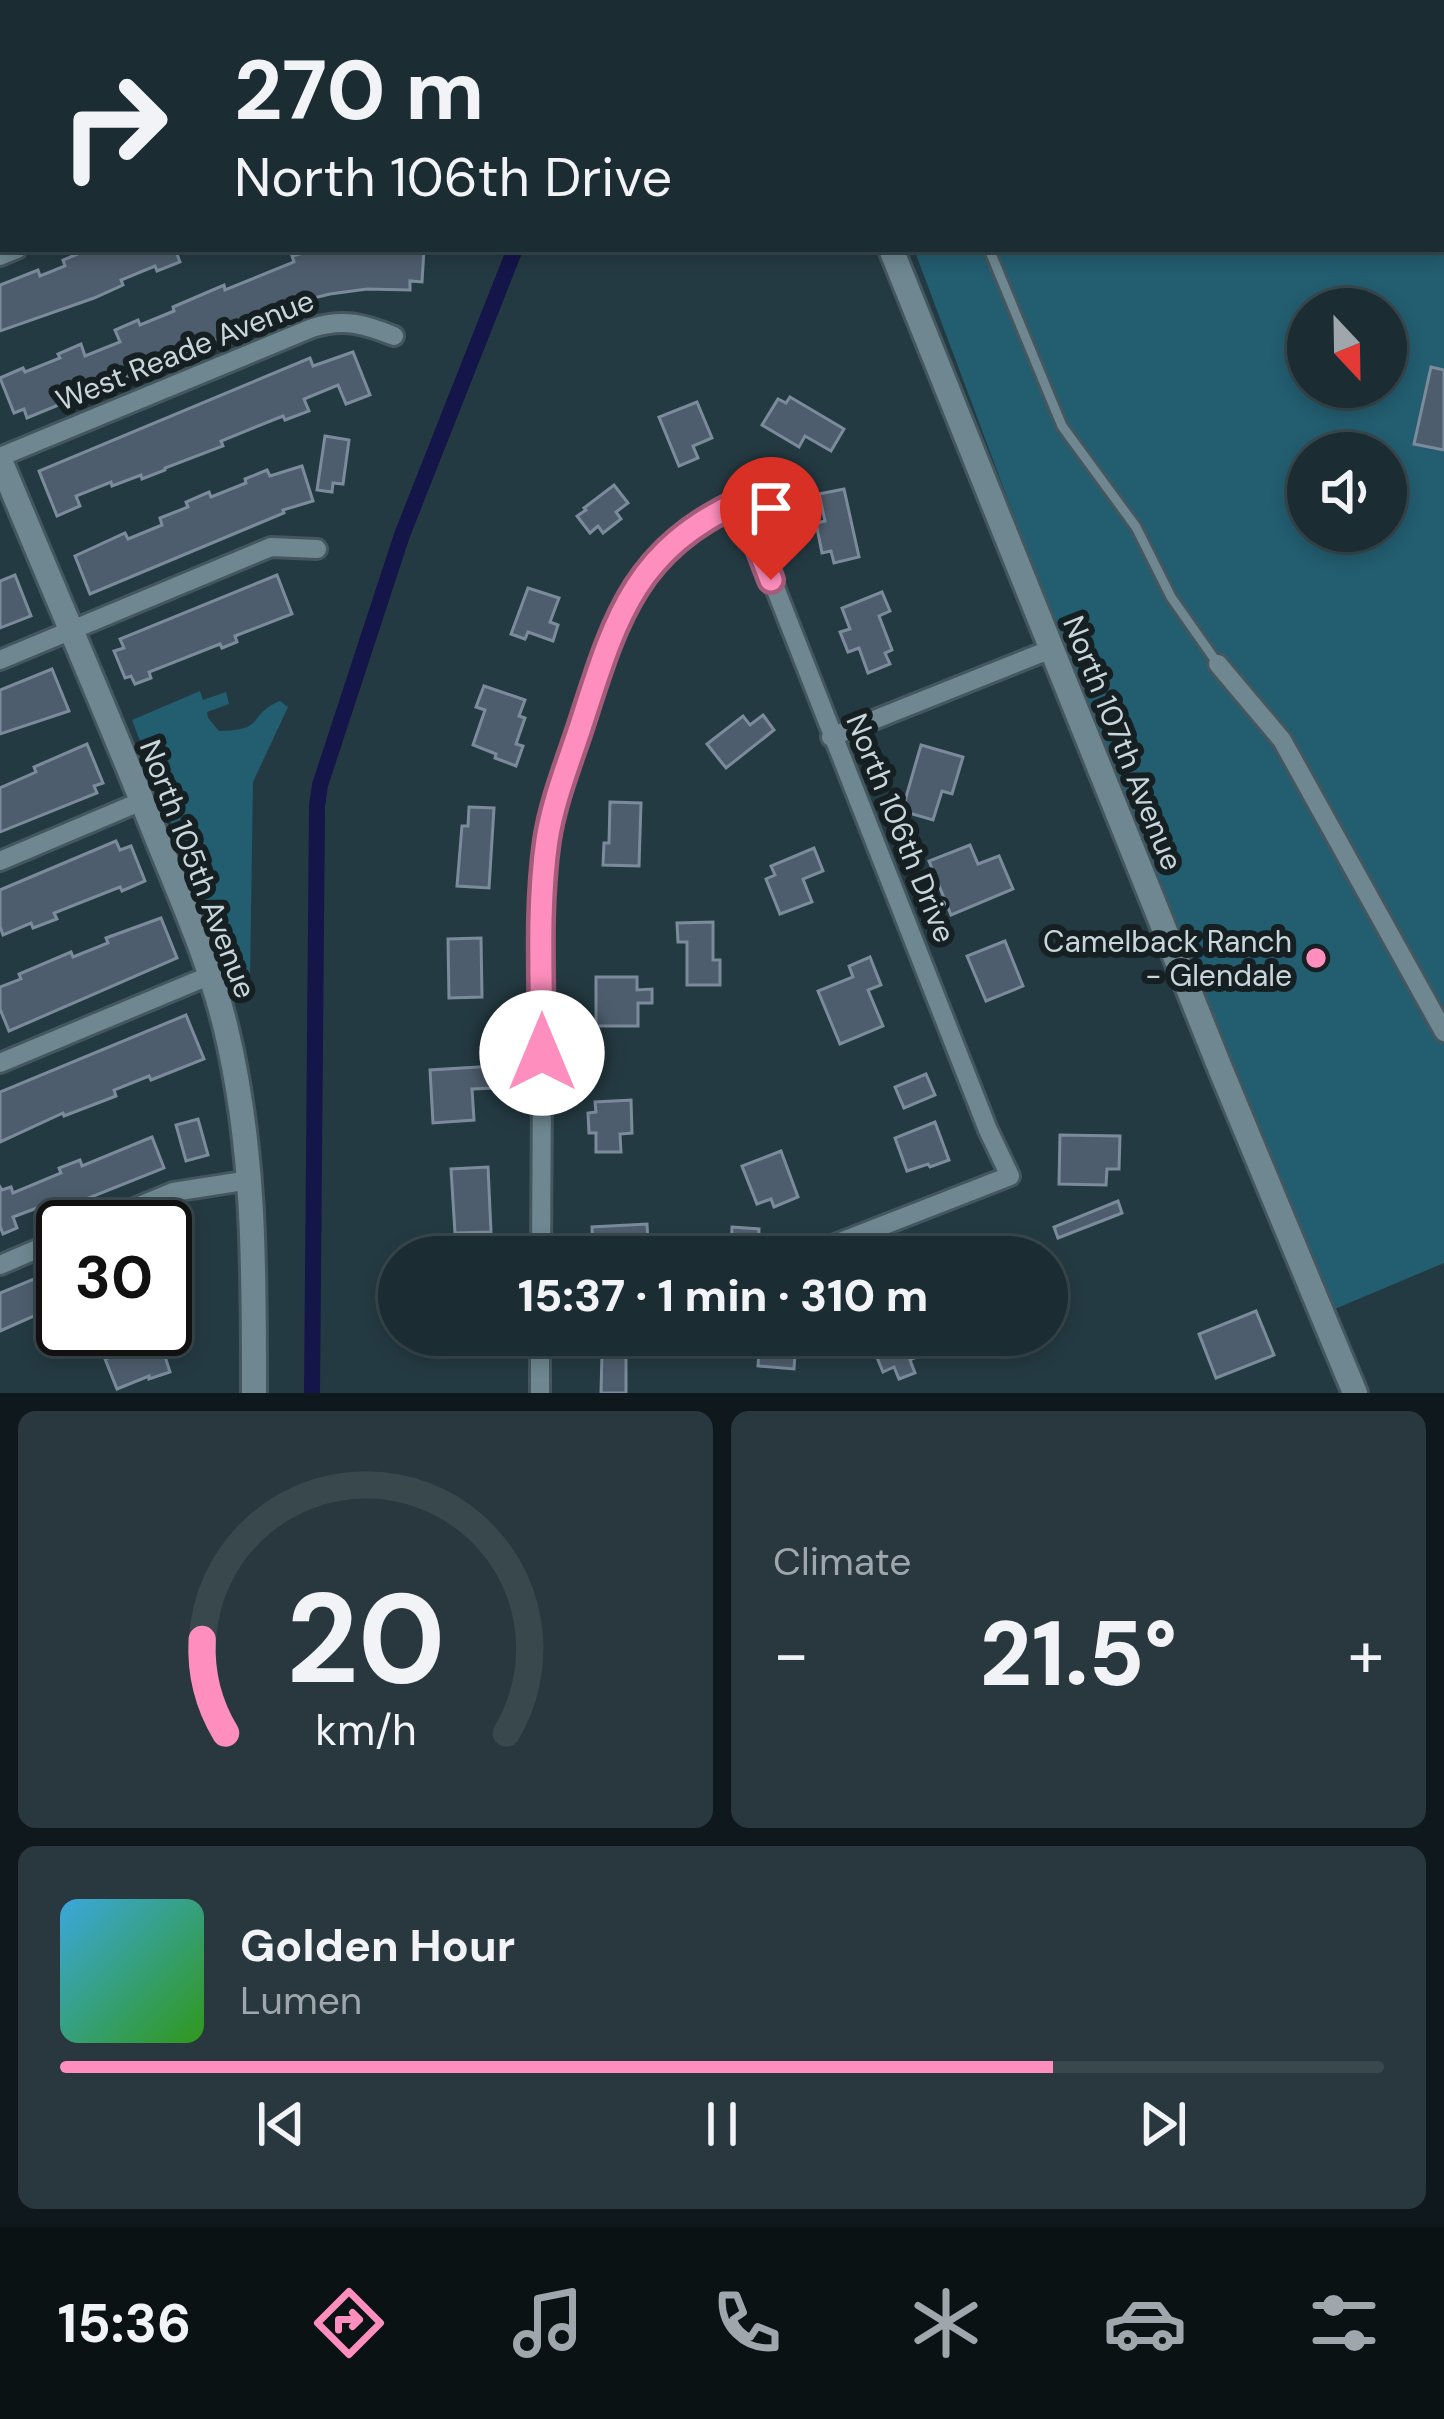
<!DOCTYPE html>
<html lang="en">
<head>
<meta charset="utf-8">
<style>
  body { margin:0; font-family:"DM Sans",sans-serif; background:#28383e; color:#f1f3f6; height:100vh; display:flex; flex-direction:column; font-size:45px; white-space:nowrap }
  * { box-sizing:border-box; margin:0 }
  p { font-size:39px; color:#a0a7ac }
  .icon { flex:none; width:66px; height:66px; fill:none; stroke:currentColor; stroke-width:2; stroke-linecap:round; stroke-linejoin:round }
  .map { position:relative; height:1393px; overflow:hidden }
  .panel { display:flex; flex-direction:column; gap:18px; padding:18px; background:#0f181c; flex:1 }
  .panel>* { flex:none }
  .banner { position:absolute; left:0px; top:0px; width:1446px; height:252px; box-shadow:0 6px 18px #0003,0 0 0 3px #39484d; background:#1b2c32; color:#f1f3f6; overflow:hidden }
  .needle { width:78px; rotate:158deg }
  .fabs { position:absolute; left:1287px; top:288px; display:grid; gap:24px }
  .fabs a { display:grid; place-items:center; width:120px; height:120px; border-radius:50%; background:#1b2c32; box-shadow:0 6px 18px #0003,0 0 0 3px #39484d; font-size:60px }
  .speed { position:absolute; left:36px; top:1200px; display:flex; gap:24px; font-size:60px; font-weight:700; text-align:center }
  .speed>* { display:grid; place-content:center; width:156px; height:156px; border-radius:50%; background:#1b2c32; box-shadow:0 6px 18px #0003,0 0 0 3px #39484d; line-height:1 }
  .speed .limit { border:6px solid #111; border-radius:18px; background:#fff; color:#111 }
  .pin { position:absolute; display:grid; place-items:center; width:102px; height:102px; color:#fff; margin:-123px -51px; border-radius:50% 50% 50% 0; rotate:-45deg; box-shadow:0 0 12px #0007 }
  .pin .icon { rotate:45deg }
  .me { position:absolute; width:132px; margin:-66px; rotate:0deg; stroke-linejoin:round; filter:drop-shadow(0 0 9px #0008) }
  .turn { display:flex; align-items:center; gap:42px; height:252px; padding:0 36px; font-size:54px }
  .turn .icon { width:156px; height:156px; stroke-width:2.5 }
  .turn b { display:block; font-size:84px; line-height:102px }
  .big { font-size:90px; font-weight:800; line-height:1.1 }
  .panel .tile { flex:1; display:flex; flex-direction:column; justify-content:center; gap:18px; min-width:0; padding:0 42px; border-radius:18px; background:#28383e }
  .panel .dial { align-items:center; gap:0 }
  .dial svg { height:312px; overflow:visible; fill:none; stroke:#39484d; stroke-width:7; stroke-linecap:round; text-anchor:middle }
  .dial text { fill:#f1f3f6; stroke:none }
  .song { display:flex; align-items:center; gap:36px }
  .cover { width:144px; height:144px; border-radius:18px; background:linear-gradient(135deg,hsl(200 70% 55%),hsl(110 70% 35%)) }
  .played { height:12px; border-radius:6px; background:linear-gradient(90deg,#fe8ebd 75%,#39484d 75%) }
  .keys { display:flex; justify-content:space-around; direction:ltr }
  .heat { display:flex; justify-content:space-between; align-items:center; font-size:66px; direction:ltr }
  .panel .tiles { flex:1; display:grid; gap:18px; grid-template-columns:1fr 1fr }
  .tile:last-child { grid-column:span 2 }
  .trip { position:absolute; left:378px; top:1236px; width:690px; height:120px; border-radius:60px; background:#1b2c32; box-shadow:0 6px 18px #0003,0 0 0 3px #39484d; font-weight:800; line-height:120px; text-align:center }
  .menu { display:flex; height:192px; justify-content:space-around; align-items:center; background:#0b1214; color:#a0a7ac }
  .menu .icon { width:84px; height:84px }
  .menu .selected { color:#fe8ebd }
  .menu b { font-size:54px; color:#f1f3f6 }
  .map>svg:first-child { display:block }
</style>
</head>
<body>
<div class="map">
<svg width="1444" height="1393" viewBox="0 0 1444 1393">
  <rect width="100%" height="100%" fill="#243a42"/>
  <!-- green -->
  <g fill="#235d70" fill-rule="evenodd">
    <path d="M 820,0 L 1444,0 L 1444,1263 L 1330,1311 L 1065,652 L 914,249 L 1443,249 L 1443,3 L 821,3 ZM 1308,309 L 1386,309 L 1386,387 L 1308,387 ZM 1308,453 L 1386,453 L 1386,531 L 1308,531 Z"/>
    <path d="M 200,691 L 203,700 L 226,692 L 229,704 L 207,712 L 208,718 L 219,731 C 267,731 247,714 280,701 L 288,707 L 253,782 L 250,979 L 234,987 L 132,720 Z"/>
  </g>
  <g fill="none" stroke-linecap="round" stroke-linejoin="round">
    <!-- canal -->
    <g stroke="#141549" stroke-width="16">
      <path d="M 610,3 L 611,0"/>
      <path d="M 312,1393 L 317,806 L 320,785 L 402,535 L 515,249"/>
    </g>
  </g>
  <!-- building -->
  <g fill="#4e5d6d" stroke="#7b8b9c" stroke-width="3">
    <path d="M 90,249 L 175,249 L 180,262 L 157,271 L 155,266 L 121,280 L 123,285 L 94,298 L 0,331 L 0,285 L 38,270 L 40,276 L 65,266 L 63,260 Z"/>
    <path d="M 341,249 L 424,249 L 422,282 L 410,281 L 410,290 L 367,289 L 330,294 L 297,302 L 299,306 L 27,418 L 24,409 L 14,413 L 0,378 L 23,368 L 25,372 L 60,358 L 58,354 L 81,344 L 85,356 L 120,342 L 115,330 L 138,320 L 140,325 L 174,311 L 173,307 L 201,295 L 224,285 L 225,290 L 294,262 L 292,256 L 315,250 L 316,253 Z"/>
    <path d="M 353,352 L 370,395 L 346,404 L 338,385 L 304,399 L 309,411 L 285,420 L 283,416 L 221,441 L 223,446 L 165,468 L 165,470 L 142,479 L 141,475 L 112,486 L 111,482 L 76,496 L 80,506 L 57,516 L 39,471 L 310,358 L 313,366 Z"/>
    <path d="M 1431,367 L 1444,370 L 1444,450 L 1414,444 Z"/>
    <path d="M 790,397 L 844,429 L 831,451 L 805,436 L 799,447 L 762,425 L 778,399 L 786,403 Z"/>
    <path d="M 697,402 L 712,438 L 693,446 L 698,458 L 679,466 L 659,417 Z"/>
    <path d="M 325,436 L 349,440 L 343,484 L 333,483 L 332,492 L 317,490 Z"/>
    <path d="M 302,466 L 313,501 L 283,510 L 284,513 L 255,525 L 90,594 L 75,556 L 125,533 L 128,539 L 162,525 L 160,518 L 188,507 L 186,502 L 209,492 L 211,497 L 246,483 L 245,479 L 267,470 L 270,476 Z"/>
    <path d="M 614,485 L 628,503 L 616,512 L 621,519 L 603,533 L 598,526 L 590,533 L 577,516 L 586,510 L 584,508 Z"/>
    <path d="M 844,489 L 859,557 L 834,563 L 831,551 L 822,553 L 816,523 L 825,521 L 819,494 Z"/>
    <path d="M 15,575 L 31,616 L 0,628 L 0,581 Z"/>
    <path d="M 277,575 L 292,614 L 235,636 L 237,642 L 222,648 L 220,644 L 149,672 L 151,678 L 135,684 L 131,676 L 125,678 L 114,651 L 124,648 L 120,639 Z"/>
    <path d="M 528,588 L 559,598 L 550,622 L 558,625 L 553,641 L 528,632 L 525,639 L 511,634 Z"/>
    <path d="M 882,592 L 890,611 L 879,616 L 892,650 L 885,653 L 890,664 L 868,673 L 859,648 L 848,652 L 840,632 L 850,629 L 842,608 Z"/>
    <path d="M 52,669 L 69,711 L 0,734 L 0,690 Z"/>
    <path d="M 484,686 L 525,700 L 519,716 L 525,718 L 516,744 L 523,746 L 516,766 L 495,758 L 496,754 L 473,745 L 485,710 L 476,707 Z"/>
    <path d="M 763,715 L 774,730 L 726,768 L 707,744 L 743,716 L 750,725 Z"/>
    <path d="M 87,744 L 103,783 L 94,786 L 97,793 L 0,832 L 0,788 L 36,772 L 34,767 Z"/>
    <path d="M 921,745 L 963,757 L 952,794 L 942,791 L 933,820 L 902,811 Z"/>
    <path d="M 610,802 L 641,803 L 639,866 L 603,865 L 604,843 L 609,843 Z"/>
    <path d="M 469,807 L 494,808 L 489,888 L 457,886 L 462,826 L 468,826 Z"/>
    <path d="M 116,841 L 120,850 L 131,846 L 145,881 L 122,891 L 120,887 L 54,913 L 57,919 L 33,928 L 31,923 L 3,935 L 0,926 L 0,890 Z"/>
    <path d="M 970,845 L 978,864 L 999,856 L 1013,889 L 951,915 L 929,861 Z"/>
    <path d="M 814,848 L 823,871 L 803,879 L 812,902 L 780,914 L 766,879 L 775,875 L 771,866 Z"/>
    <path d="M 161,918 L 177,958 L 9,1031 L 0,1009 L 0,987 L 21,979 L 19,974 L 71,952 L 73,957 L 108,943 L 106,938 Z"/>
    <path d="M 713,922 L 713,960 L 720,960 L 720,985 L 687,985 L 687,942 L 678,942 L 677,923 Z"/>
    <path d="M 481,938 L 482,997 L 449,998 L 448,939 Z"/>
    <path d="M 1005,941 L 1023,986 L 986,1001 L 967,956 Z"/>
    <path d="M 870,957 L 881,985 L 868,990 L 883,1026 L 840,1044 L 818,991 L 853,977 L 849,966 Z"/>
    <path d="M 596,977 L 637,977 L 637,990 L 652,989 L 652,1003 L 638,1003 L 638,1026 L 596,1026 Z"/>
    <path d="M 186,1015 L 204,1059 L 151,1080 L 149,1076 L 114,1090 L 116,1096 L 64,1116 L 63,1113 L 0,1142 L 0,1092 Z"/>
    <path d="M 494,1066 L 495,1088 L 472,1089 L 474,1120 L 433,1123 L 430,1070 Z"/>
    <path d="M 926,1074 L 935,1095 L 904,1108 L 895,1087 Z"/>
    <path d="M 631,1100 L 632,1133 L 620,1134 L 621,1152 L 596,1152 L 596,1133 L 589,1133 L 588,1113 L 596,1112 L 595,1102 Z"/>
    <path d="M 198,1119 L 208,1155 L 186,1161 L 176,1125 Z"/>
    <path d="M 935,1122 L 949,1160 L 930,1167 L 928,1164 L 907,1171 L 895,1138 Z"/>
    <path d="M 1060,1135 L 1120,1136 L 1119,1169 L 1107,1169 L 1106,1185 L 1059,1184 Z"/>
    <path d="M 152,1137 L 164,1168 L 41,1217 L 37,1208 L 13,1217 L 17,1228 L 3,1234 L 0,1226 L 0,1187 L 2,1190 L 11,1187 L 13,1193 L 61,1173 L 59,1168 L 80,1160 L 82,1166 Z"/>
    <path d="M 781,1151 L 798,1197 L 774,1207 L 771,1199 L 757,1204 L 742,1166 Z"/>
    <path d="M 488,1167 L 491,1232 L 455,1233 L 451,1169 Z"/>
    <path d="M 1118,1201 L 1122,1213 L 1058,1238 L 1054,1227 Z"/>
    <path d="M 647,1224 L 649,1257 L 593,1257 L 592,1227 Z"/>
    <path d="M 732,1227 L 759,1229 L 758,1257 L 731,1257 Z"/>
    <path d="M 63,1267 L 63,1303 L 0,1331 L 0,1293 Z"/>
    <path d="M 1256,1311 L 1274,1355 L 1216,1378 L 1199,1334 Z"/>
    <path d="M 760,1335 L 817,1335 L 816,1356 L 795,1354 L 794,1369 L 758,1366 Z"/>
    <path d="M 891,1335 L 913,1335 L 921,1355 L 910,1360 L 915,1373 L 899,1379 L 894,1367 L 883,1372 L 871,1343 Z"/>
    <path d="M 160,1341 L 170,1372 L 149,1379 L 149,1376 L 117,1389 L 105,1359 Z"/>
    <path d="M 602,1353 L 626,1353 L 626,1393 L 601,1393 Z"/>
  </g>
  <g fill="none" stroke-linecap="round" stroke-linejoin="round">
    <defs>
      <g id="lane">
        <path d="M 909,0 L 910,3"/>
        <path d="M 1179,3 L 1184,0"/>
        <path d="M 989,249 L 1062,426 L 1136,527 L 1171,597 L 1218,664"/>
      </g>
      <g id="street">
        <path d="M 0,256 L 17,249"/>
        <path d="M 0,457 L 312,328 C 344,318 364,324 394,336"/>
        <path d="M 0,660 L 271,547 L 317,549"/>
        <path d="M 1218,664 L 1282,740 L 1444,1032"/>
        <path d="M 831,737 L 1054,648"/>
        <path d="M 0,861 L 142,801"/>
        <path d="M 0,1063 L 211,975"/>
        <path d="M 88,1227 L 173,1192 L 250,1180"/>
        <path d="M 541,1257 L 543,907 L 547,839 L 554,811 C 579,732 604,611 662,552 C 685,529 712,514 741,501 L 988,1130 L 1010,1176 L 802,1257"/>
        <path d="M 0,1265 L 63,1238"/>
        <path d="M 540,1393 L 540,1335"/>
      </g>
      <g id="secondary">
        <path d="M 801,0 L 802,3"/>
        <path d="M 891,249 L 1220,1068 L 1355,1393"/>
        <path d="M 0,460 C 50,581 102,701 151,823 C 178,891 209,958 226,1029 C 255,1150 254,1270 254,1393"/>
      </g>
      <g id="primary">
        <path d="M 240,3 L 247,0"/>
        <path d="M 0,103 L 3,101"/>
      </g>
    </defs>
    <!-- lane casing -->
    <use href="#lane" stroke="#44575e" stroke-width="15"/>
    <!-- street casing -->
    <use href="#street" stroke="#44575e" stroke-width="24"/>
    <!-- secondary casing -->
    <use href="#secondary" stroke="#44575e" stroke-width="30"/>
    <!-- primary casing -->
    <use href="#primary" stroke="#44575e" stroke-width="33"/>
    <!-- lane -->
    <use href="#lane" stroke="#6e8790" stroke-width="9"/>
    <!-- street -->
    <use href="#street" stroke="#6e8790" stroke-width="18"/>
    <!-- secondary -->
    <use href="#secondary" stroke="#6e8790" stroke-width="24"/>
    <!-- primary -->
    <use href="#primary" stroke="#2eaab0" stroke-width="27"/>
  </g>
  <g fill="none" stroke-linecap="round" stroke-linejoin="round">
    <defs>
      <path id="route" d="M 542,1053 C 542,983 537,909 547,840 C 553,801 569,762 581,725 C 615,620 633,551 741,501 L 771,580"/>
    </defs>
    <!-- route casing -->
    <use href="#route" stroke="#a55c7b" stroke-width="30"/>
    <!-- route -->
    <use href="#route" stroke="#fe8ebd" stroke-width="21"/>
  </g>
  <!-- markers -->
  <circle fill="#fe8ebd" stroke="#162023" stroke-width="4.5" cx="1316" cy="958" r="12"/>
  <g text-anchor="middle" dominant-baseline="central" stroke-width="12" stroke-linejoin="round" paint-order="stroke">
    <!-- street labels -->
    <g font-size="30" fill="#c9d6db" stroke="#162023">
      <text transform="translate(185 350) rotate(-22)">West Reade Avenue</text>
      <text transform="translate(1123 743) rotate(68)">North 107th Avenue</text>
      <text transform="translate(901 828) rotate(68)">North 106th Drive</text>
      <text transform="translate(198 869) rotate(69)">North 105th Avenue</text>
    </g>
    <!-- poi labels -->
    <g font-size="30" fill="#c9d6db" stroke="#162023" text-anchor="end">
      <text x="1292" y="941">Camelback Ranch<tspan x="1292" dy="34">- Glendale</tspan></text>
    </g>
  </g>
</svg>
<div class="fabs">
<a><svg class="needle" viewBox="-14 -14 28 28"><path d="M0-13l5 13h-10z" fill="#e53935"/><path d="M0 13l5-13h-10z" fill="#a0a7ac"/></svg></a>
<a><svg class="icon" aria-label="sound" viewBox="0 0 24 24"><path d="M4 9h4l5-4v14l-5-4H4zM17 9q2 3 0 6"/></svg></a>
</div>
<div class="speed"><div class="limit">30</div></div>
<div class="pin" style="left:771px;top:580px;background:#d93025"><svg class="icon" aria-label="arrive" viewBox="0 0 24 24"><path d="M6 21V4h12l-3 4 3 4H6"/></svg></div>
<svg class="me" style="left:542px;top:1053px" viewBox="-20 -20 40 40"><circle r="19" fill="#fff"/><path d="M0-13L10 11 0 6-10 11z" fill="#fe8ebd"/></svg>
<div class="trip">15:37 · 1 min · 310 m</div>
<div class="banner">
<div class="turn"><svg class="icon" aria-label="right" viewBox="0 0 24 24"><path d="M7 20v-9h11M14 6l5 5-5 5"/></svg><div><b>270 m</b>North 106th Drive</div></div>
</div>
</div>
<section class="panel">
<div class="tiles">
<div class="tile dial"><svg viewBox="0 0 100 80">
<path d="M14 69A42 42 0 1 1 86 69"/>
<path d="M14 69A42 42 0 0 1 8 45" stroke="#fe8ebd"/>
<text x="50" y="56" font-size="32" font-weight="700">20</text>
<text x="50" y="72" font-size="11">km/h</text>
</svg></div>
<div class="tile"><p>Climate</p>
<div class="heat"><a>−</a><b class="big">21.5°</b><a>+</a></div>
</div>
<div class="tile">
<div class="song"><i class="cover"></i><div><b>Golden Hour</b><p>Lumen</p></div></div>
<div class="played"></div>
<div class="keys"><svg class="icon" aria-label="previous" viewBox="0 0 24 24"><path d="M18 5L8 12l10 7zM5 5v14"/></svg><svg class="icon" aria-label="pause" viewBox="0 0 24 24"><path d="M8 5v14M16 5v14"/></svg><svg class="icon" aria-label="next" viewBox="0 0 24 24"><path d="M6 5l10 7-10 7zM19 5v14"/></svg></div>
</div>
</div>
</section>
<nav class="menu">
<b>15:36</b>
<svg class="icon selected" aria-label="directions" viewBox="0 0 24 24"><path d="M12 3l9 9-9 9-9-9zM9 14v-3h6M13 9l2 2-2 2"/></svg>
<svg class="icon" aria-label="music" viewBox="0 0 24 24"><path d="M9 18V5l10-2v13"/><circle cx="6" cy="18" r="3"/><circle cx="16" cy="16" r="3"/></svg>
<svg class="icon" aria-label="phone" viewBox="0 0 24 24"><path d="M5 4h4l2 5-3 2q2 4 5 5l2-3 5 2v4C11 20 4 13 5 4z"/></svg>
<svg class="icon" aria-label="climate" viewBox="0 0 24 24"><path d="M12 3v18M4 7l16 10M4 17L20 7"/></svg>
<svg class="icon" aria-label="car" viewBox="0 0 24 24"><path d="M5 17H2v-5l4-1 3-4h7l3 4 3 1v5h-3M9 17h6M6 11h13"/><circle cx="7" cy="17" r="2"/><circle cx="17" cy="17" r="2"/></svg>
<svg class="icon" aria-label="filters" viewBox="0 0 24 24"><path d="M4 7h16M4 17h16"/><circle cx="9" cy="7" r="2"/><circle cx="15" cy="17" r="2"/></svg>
</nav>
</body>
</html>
